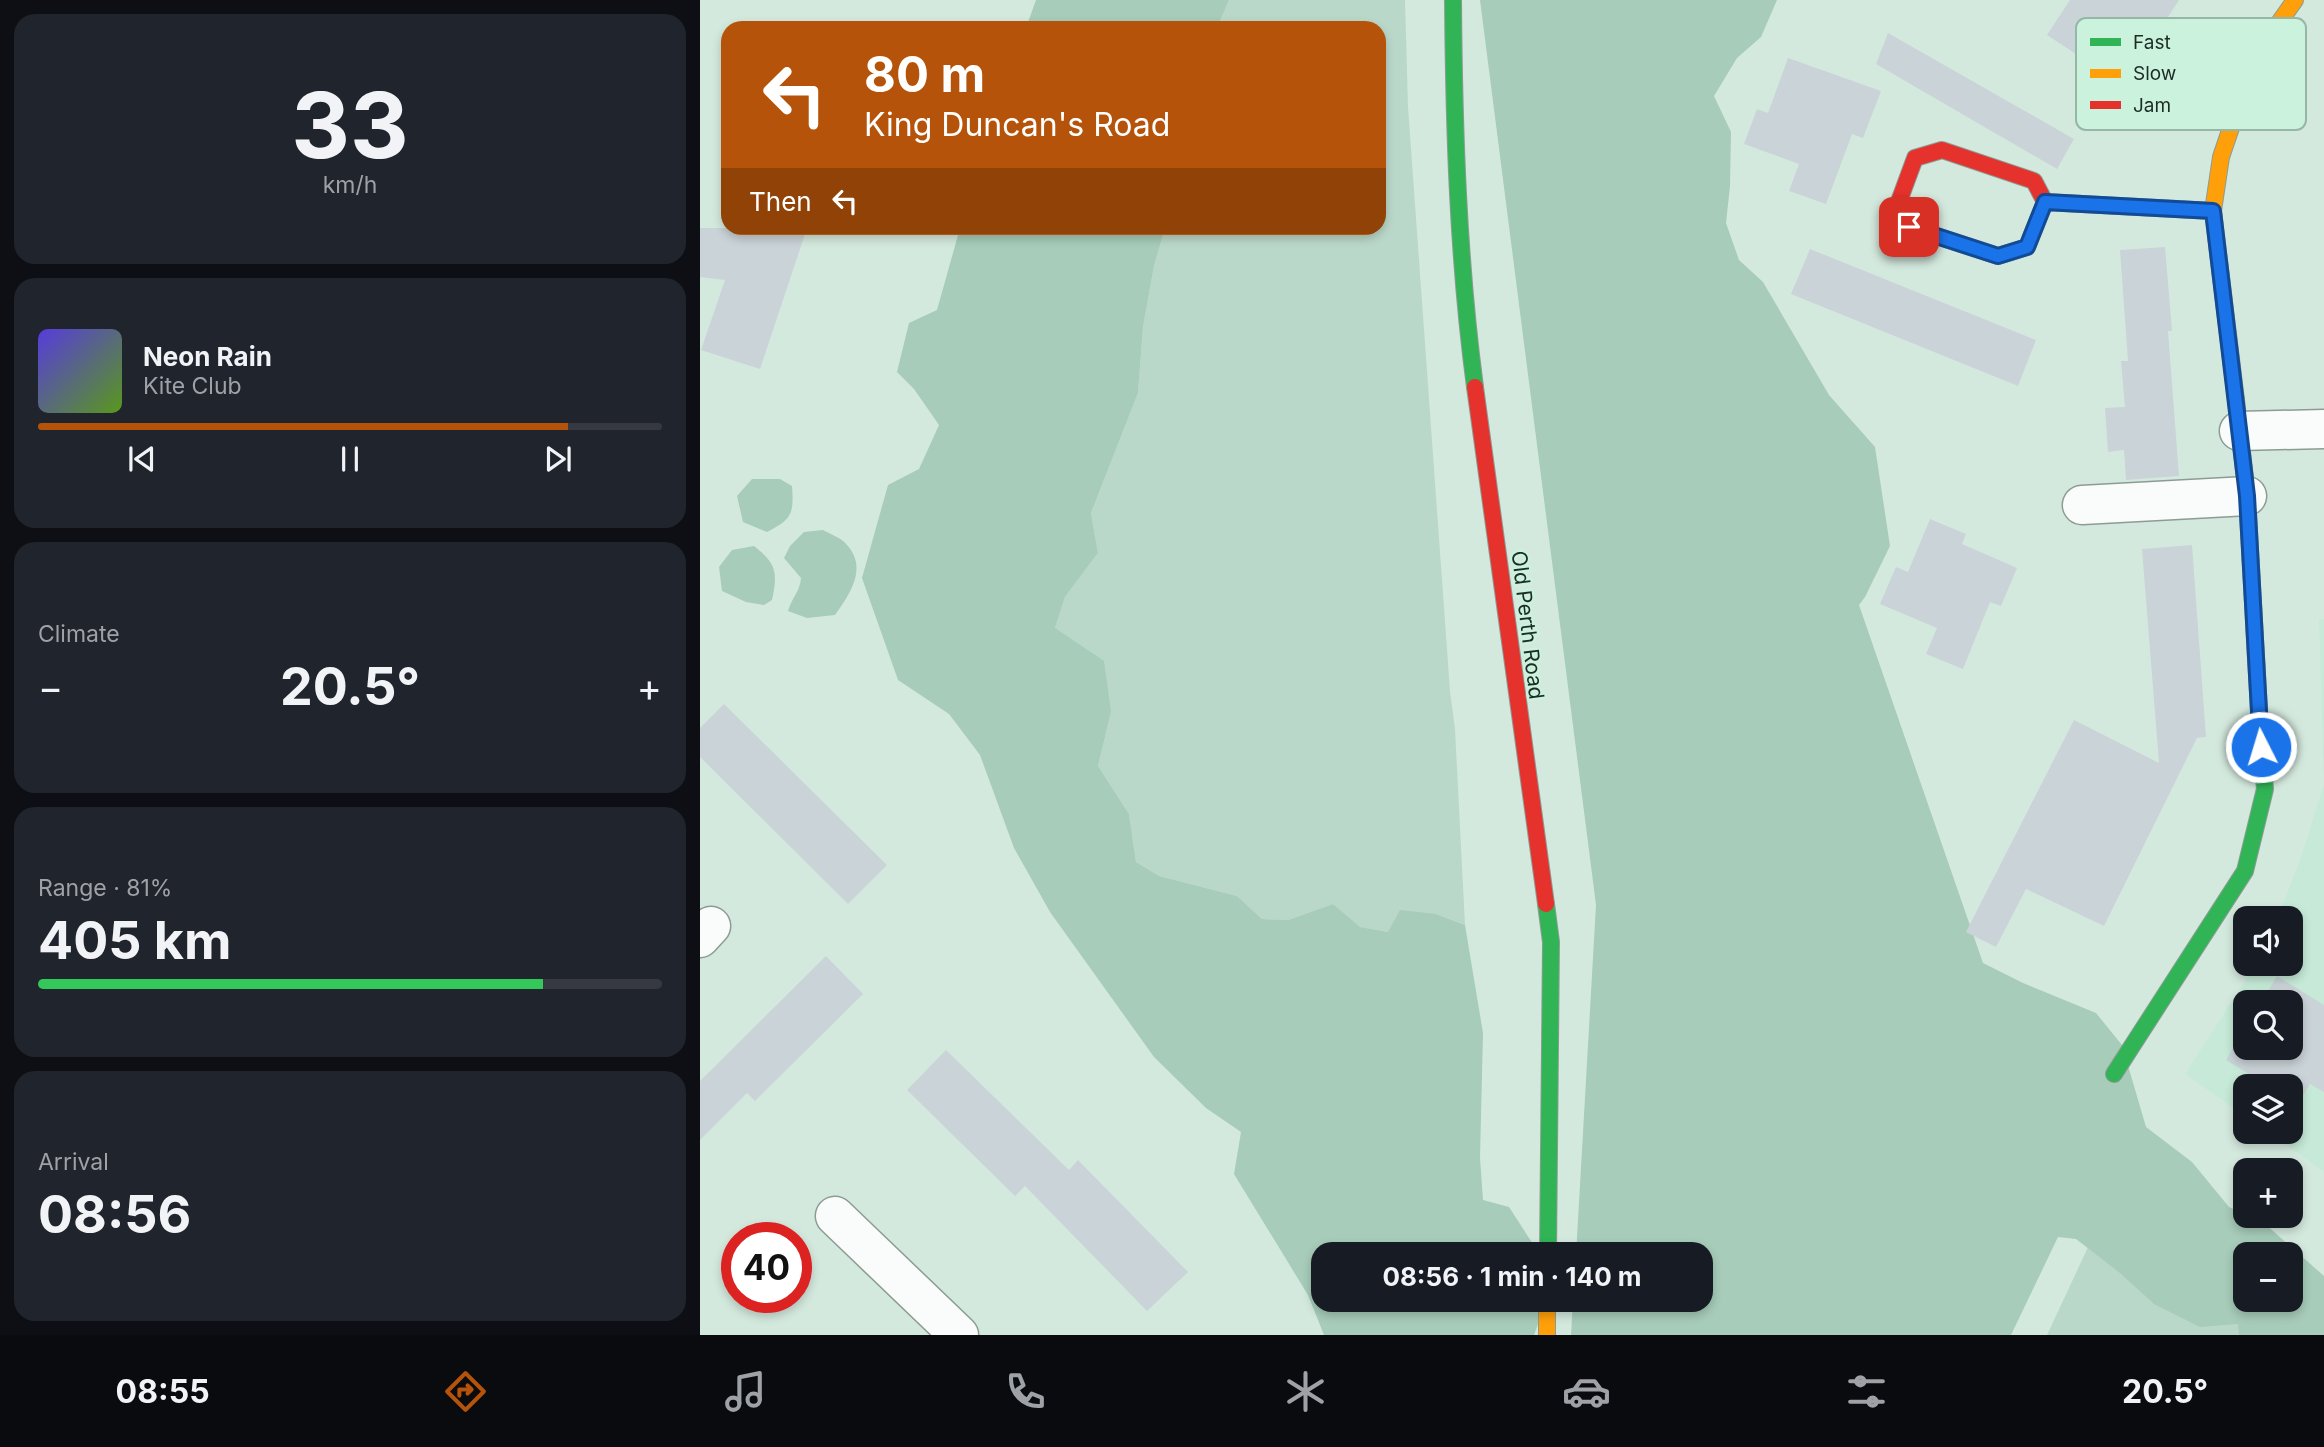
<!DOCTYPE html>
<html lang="en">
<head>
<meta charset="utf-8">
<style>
  body { margin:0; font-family:Inter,sans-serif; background:#20242c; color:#f1f3f6; height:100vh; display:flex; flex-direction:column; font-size:26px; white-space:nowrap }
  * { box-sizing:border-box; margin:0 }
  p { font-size:23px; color:#9ea1a6 }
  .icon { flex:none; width:38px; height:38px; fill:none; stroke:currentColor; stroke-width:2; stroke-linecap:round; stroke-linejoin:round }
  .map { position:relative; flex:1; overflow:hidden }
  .details { display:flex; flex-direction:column; gap:14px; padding:14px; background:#0d0f14; width:700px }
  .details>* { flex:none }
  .banner { position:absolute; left:21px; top:21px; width:665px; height:214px; border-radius:21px; box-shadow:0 4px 10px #0003; background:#b45309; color:#fff; overflow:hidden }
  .buttons { position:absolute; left:1533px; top:906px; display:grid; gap:14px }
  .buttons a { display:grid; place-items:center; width:70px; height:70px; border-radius:14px; background:#171b24; box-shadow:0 4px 10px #0003; font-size:35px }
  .speed { position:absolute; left:21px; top:1222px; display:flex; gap:14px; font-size:35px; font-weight:700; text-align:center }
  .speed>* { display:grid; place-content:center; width:91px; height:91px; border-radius:50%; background:#171b24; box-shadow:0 4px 10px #0003; line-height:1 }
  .speed .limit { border:10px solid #d22; background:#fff; color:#111 }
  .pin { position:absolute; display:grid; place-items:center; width:60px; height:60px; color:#fff; margin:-30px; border-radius:14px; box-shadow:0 4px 10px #0006 }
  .me { position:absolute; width:77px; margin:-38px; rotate:355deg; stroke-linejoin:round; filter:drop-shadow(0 0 5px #0008) }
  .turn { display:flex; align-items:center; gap:24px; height:147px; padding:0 28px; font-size:32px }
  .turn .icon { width:91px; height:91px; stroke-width:2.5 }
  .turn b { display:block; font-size:49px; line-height:60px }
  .then { display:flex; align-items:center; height:66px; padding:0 28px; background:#0003; gap:14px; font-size:26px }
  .big { font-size:52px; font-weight:700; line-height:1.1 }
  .details .tile { flex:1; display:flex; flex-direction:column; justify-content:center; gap:10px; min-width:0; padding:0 24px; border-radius:21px; background:#20242c }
  .details .dial { align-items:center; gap:0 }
  .dial b { font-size:91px; line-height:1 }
  .song { display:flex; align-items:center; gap:21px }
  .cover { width:84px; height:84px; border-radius:10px; background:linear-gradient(135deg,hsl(250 70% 55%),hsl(90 70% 35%)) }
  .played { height:7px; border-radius:4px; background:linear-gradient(90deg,#b45309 85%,#363941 85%) }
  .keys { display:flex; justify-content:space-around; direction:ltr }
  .heat { display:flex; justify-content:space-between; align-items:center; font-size:38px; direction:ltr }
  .charge { height:10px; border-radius:5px; background:linear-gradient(90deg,#34c759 81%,#363941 0) }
  .trip { position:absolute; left:611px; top:1242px; width:402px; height:70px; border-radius:21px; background:#171b24; box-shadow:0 4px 10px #0003; font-weight:700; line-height:70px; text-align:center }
  .tab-bar { display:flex; height:112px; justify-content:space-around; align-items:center; background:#090b0e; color:#9ea1a6 }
  .tab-bar .icon { width:49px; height:49px }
  .tab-bar .current { color:#b45309 }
  .tab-bar b { font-size:32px; color:#f1f3f6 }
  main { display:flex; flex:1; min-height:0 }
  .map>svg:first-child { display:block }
</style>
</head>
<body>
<main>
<section class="details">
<div class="tile dial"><b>33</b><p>km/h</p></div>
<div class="tile">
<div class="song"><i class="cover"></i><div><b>Neon Rain</b><p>Kite Club</p></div></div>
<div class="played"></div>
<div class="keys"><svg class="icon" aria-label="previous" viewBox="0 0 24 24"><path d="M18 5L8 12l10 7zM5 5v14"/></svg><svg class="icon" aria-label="pause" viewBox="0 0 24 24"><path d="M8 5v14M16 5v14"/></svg><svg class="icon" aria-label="next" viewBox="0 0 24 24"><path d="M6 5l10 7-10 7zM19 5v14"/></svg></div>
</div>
<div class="tile"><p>Climate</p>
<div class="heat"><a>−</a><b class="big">20.5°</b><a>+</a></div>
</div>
<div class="tile"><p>Range · 81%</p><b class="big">405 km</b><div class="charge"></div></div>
<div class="tile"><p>Arrival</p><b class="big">08:56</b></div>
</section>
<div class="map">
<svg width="1624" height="1335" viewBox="0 0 1624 1335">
  <rect width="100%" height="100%" fill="#d4e9de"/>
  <!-- built -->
  <path fill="#c6ead7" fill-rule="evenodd" d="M 1619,619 L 1624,619 L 1624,1172 L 1568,1132 L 1591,1132 L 1591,1087 L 1545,1087 L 1545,1116 L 1485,1074 L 1556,964 L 1591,964 L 1591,919 L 1577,919 L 1601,857 L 1624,784 ZM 1545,1003 L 1591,1003 L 1591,1048 L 1545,1048 Z"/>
  <!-- green -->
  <g fill="#bad8c9">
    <path d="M 529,0 L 705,0 L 708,107 L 750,691 L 755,729 L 765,925 L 736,914 L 688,932 L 659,927 L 633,904 L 588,920 L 562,919 L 537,896 L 459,876 L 436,862 L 429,814 L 398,766 L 411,712 L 355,628 L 365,597 L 398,553 L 391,513 L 438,393 L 443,327 L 454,266 L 465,228 L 679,228 L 679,28 L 517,28 Z"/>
    <path d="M 1411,1198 L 1545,1300 L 1618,1335 L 1347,1335 Z"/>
  </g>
  <!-- forest -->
  <g fill="#a7ccb9" fill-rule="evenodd">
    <path d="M 336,0 L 529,0 L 517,28 L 326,28 Z"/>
    <path d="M 780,0 L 1077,0 L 1061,37 L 1037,58 L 1014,96 L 1031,132 L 1030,186 L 1026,223 L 1039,260 L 1063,282 L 1129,395 L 1175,447 L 1190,546 L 1165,597 L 1159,605 L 1283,963 L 1323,983 L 1396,1013 L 1422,1045 L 1446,1127 L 1492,1162 L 1529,1207 L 1545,1214 L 1545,1216 L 1564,1223 L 1624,1276 L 1624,1335 L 1539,1335 L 1538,1324 L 1500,1327 L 1454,1304 L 1420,1273 L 1376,1239 L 1358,1237 L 1311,1335 L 871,1335 L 873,1300 L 1001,1300 L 1001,1255 L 876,1255 L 896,905 ZM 1545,1255 L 1591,1255 L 1591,1300 L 1545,1300 Z"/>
    <path d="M 260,228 L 465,228 L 454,266 L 443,327 L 438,393 L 391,513 L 398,553 L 365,597 L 355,628 L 404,661 L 411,712 L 398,766 L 429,814 L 436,862 L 459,876 L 537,896 L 562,919 L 588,920 L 633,904 L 660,927 L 688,932 L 700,910 L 736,914 L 765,925 L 783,1033 L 780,1158 L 783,1200 L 809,1207 L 840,1255 L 623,1255 L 623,1300 L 847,1300 L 834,1335 L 624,1335 L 608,1295 L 534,1174 L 541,1132 L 506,1108 L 454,1057 L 350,912 L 314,848 L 280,755 L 249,714 L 198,680 L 162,578 L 188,485 L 219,469 L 239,425 L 214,389 L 197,372 L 209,323 L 237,310 Z"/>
    <path d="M 52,479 L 80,479 L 92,486 C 94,514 92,519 67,532 L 43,522 L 37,496 Z"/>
    <path d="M 123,530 C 130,534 142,538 147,545 C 168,568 150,594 135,615 L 107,618 L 88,611 C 92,597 100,592 101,578 L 84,558 L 90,546 L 104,532 Z"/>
    <path d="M 54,546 C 76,563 78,572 72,600 L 64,605 L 46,602 L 22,591 L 19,567 L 32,550 Z"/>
  </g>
  <!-- building -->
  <g fill="#cad3d7">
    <path d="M 1370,0 L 1479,0 L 1462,26 L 1478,37 L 1453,75 L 1438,66 L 1425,86 L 1347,35 Z"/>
    <path d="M 1188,33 L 1374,139 L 1357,169 L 1176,64 Z"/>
    <path d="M 1088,58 L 1181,91 L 1163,138 L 1152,134 L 1126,204 L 1089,191 L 1099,164 L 1044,144 L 1057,109 L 1068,113 Z"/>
    <path d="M 0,228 L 107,228 L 60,369 L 1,350 L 25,280 L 0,277 Z"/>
    <path d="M 1465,247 L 1472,331 L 1468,331 L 1479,476 L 1426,480 L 1424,450 L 1408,452 L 1405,408 L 1425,407 L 1421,361 L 1428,361 L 1420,250 Z"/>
    <path d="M 1110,249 L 1336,340 L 1318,386 L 1091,294 Z"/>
    <path d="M 1230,519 L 1266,534 L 1262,544 L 1317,568 L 1301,606 L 1290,602 L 1263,669 L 1226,654 L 1237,628 L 1180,604 L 1196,567 L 1208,572 Z"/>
    <path d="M 1492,545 L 1506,737 L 1497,738 L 1404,926 L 1326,889 L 1296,947 L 1266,932 L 1374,720 L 1459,763 L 1442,549 Z"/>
    <path d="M 24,704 L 187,865 L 148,904 L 0,757 L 0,728 Z"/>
    <path d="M 126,956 L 163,994 L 55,1101 L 47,1093 L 0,1140 L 0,1081 Z"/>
    <path d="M 1577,976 L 1624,1005 L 1624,1092 L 1610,1084 L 1598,1104 L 1591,1099 L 1591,1087 L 1570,1087 L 1526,1060 L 1545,1028 L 1545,1048 L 1591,1048 L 1591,1003 L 1561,1003 Z"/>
    <path d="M 246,1050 L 369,1170 L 378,1160 L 488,1272 L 447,1311 L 325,1186 L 315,1196 L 207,1090 Z"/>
  </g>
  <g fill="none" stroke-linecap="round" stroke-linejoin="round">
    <defs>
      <g id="street">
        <path d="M 1539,431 L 1624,429"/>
        <path d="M 1382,505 L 1547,496"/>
        <path d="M 0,938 L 11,926"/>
        <path d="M 135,1216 L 259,1335"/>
      </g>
      <g id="fast">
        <path d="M 753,0 C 754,129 758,259 775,387"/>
        <path d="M 1401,205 L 1513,211"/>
        <path d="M 846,904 L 851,942 L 848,1255"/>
        <path d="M 1414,1074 L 1545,871 L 1565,789 L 1561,746"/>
      </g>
      <g id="slow">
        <path d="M 1536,400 L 1513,211 L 1521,157 L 1555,57 L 1595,0"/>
        <path d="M 847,1300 L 847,1335"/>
      </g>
      <g id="jam">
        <path d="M 1345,202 L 1327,247 L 1298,256 L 1209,227 L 1198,204 L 1215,158 L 1242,150 L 1334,181 L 1345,202 L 1401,205"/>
        <path d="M 775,387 L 846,904"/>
        <path d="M 1536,400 L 1547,496 L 1561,746"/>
      </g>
    </defs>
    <!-- street casing -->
    <use href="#street" stroke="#8c9c94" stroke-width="41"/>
    <!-- fast casing -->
    <use href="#fast" stroke="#8c9c94" stroke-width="18"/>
    <!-- slow casing -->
    <use href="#slow" stroke="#8c9c94" stroke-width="18"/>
    <!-- jam casing -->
    <use href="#jam" stroke="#8c9c94" stroke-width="18"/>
    <!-- street -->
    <use href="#street" stroke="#f9fcfa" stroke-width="38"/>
    <!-- fast -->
    <use href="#fast" stroke="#30b455" stroke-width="16"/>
    <!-- slow -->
    <use href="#slow" stroke="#ff9f0a" stroke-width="16"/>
    <!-- jam -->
    <use href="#jam" stroke="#e5322d" stroke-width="16"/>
  </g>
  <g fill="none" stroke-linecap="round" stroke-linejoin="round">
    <defs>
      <path id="route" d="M 1209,227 L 1298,256 L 1327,247 L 1345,202 L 1513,211 L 1547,496 L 1561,747"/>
    </defs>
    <!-- route casing -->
    <use href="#route" stroke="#114b97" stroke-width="18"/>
    <!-- route -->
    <use href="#route" stroke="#1a73e8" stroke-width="12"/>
  </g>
  <g text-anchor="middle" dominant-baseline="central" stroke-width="5" stroke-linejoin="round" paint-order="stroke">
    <!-- street labels -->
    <g font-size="21" fill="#1d2c24" stroke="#cbf2dd">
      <text transform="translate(828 625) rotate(83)">Old Perth Road</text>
    </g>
  </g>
  <!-- legend -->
  <rect x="1376" y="18" width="230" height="112" rx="10" fill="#cbf2dd" stroke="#97b7a6" stroke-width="2"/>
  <rect x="1390" y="38" width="31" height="8" fill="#30b455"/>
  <rect x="1390" y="69" width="31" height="9" fill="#ff9f0a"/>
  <rect x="1390" y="101" width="31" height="8" fill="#e5322d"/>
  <g font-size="19" fill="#1d2c24">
    <text x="1433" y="49">Fast</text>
    <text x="1433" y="80">Slow</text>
    <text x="1433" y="112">Jam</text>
  </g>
</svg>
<div class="buttons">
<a><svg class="icon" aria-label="sound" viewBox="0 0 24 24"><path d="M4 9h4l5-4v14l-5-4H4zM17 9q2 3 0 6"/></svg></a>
<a><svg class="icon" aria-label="search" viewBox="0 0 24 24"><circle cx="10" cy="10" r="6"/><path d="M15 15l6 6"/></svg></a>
<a><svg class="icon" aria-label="layers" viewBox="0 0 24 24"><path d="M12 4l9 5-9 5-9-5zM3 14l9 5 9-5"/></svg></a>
<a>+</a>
<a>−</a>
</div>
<div class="speed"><div class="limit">40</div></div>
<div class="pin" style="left:1209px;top:227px;background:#d93025"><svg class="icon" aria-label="arrive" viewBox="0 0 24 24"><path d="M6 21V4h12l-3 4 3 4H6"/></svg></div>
<svg class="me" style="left:1561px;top:747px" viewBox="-20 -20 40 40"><circle r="17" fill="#1a73e8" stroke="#fff" stroke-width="3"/><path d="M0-11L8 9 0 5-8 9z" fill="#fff"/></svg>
<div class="trip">08:56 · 1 min · 140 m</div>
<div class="banner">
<div class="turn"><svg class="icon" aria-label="left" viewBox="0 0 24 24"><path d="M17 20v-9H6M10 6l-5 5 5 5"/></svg><div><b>80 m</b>King Duncan's Road</div></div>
<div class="then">Then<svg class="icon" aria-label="left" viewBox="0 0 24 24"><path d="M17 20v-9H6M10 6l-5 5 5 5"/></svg></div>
</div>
</div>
</main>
<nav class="tab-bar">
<b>08:55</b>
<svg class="icon current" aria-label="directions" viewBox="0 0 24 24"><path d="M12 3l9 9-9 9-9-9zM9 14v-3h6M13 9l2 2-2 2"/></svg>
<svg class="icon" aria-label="music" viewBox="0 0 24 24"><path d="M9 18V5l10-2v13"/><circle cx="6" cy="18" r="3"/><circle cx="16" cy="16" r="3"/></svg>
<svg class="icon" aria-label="phone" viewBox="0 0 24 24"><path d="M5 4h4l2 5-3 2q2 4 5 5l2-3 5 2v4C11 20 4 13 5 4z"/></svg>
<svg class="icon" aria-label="climate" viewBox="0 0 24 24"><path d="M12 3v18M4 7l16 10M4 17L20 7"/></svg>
<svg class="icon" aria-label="car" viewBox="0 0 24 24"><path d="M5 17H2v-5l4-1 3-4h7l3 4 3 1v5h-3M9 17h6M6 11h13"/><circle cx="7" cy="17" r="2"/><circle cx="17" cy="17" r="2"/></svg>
<svg class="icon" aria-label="filters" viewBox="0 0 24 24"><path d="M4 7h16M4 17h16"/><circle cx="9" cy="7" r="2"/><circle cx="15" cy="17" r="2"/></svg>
<b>20.5°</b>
</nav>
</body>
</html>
